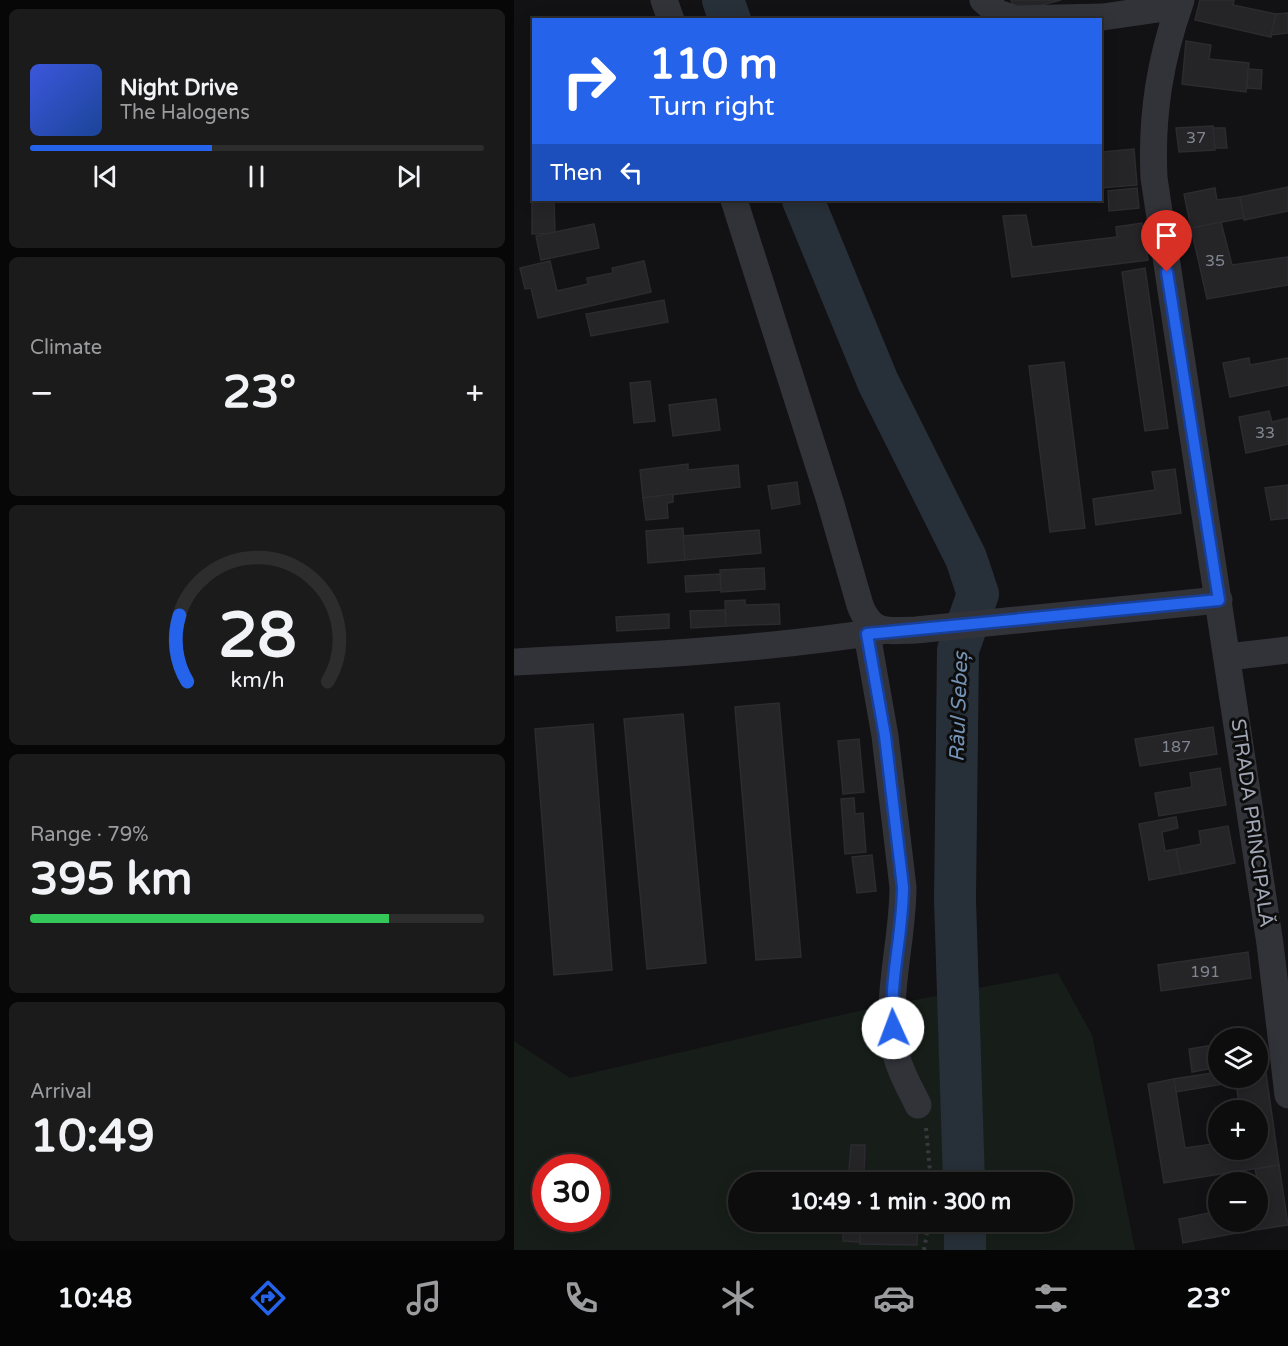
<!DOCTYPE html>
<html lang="en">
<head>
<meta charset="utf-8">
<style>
  body { margin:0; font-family:"Varela Round",sans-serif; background:#1c1b1c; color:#f1f3f6; height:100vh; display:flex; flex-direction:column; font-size:22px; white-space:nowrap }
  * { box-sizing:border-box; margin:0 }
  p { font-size:20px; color:#9b9c9e }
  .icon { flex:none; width:33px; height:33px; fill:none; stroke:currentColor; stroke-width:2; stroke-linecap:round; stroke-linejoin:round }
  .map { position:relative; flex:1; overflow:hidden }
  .sheet { display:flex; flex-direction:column; gap:9px; padding:9px; background:#080708; width:514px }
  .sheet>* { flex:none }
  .top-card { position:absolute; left:18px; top:18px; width:570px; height:183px; border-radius:0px; box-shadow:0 3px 15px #0003,0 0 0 2px #2e2d2e; background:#2563eb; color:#fff; overflow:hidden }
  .buttons { position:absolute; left:694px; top:1028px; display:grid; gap:12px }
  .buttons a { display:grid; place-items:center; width:60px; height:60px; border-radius:50%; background:#0e0d0e; box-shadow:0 3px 15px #0003,0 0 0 2px #2e2d2e; font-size:30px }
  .speed { position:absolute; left:18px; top:1154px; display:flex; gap:12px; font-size:30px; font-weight:700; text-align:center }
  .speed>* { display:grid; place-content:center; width:78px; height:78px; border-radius:50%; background:#0e0d0e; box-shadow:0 3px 15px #0003,0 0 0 2px #2e2d2e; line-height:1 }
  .speed .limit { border:9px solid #d22; background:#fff; color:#111 }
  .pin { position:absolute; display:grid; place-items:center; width:51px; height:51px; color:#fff; margin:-62px -26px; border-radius:50% 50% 50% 0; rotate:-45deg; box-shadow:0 0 6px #0007 }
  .pin .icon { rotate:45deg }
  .me { position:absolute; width:66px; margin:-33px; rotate:358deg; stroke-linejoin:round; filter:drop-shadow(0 0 4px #0008) }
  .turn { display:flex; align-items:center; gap:21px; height:126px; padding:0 18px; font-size:27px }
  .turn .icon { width:78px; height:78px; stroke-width:2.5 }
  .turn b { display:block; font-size:42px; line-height:51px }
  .then { display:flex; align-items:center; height:57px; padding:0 18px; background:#0003; gap:12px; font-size:22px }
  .big { font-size:45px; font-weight:700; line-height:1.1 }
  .sheet .card { flex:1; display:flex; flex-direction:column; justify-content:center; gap:9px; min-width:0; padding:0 21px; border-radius:9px; background:#1c1b1c }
  .sheet .dial { align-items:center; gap:0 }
  .dial svg { height:156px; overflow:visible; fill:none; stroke:#2e2d2e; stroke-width:7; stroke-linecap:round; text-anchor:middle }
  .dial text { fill:#f1f3f6; stroke:none }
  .song { display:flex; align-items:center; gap:18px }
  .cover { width:72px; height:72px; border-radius:9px; background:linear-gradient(135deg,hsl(230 70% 55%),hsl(220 70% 35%)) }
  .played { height:6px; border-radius:3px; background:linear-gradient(90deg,#2563eb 40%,#2e2d2e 40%) }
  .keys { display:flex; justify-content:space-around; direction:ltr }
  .heat { display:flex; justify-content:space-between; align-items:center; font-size:33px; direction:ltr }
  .charge { height:9px; border-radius:4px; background:linear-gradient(90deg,#34c759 79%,#2e2d2e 0) }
  .trip { position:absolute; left:214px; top:1172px; width:345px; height:60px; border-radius:30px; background:#0e0d0e; box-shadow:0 3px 15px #0003,0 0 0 2px #2e2d2e; font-weight:700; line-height:60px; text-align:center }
  .tab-bar { display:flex; height:96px; justify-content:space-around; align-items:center; background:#060506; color:#9b9c9e }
  .tab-bar .icon { width:42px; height:42px }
  .tab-bar .active { color:#2563eb }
  .tab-bar b { font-size:27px; color:#f1f3f6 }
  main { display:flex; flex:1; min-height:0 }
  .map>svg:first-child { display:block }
</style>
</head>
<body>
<main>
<section class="sheet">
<div class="card">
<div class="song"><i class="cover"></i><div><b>Night Drive</b><p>The Halogens</p></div></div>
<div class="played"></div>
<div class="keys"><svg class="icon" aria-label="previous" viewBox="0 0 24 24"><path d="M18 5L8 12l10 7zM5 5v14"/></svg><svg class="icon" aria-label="pause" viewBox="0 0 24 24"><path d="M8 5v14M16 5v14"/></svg><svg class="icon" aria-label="next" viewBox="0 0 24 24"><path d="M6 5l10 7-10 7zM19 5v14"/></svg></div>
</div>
<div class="card"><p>Climate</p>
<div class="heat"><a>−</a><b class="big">23°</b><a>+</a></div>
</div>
<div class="card dial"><svg viewBox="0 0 100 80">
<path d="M14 69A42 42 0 1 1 86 69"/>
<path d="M14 69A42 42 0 0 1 10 35" stroke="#2563eb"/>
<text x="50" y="56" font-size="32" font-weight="700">28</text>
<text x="50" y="72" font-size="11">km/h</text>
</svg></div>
<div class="card"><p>Range · 79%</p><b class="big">395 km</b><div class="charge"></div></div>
<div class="card"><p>Arrival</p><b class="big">10:49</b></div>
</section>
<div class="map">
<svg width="774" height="1250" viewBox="0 0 774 1250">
  <rect width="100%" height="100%" fill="#121113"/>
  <!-- green -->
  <path fill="#171e19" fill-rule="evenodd" d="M 544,973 L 578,1035 L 621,1250 L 0,1250 L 0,1041 L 56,1078 L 353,1009 ZM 32,1167 L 82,1167 L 82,1218 L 32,1218 ZM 225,1182 L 549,1182 L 549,1221 L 225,1221 Z"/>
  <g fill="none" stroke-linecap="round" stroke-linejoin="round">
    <!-- river -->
    <g stroke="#272f38" stroke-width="42">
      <path d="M 209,0 L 216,20"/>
      <path d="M 289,200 L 364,382 L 452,558 L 464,594 L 444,650 L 441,900 L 450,1182"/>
      <path d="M 451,1221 L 451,1250"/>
    </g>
  </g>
  <!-- building -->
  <g fill="#252427" stroke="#2c2b30" stroke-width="1.5">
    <path d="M 497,0 L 547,0 L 501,12 Z"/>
    <path d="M 686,0 L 720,0 L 719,5 L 762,14 L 757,37 L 681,20 Z"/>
    <path d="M 774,13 L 774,33 L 757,35 L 762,14 Z"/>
    <path d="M 672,41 L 697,45 L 695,59 L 735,63 L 732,92 L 668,84 Z"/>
    <path d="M 734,69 L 748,70 L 747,89 L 733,88 Z"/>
    <path d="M 699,126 L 701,150 L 665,152 L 662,128 Z"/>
    <path d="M 699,128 L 711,128 L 713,148 L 701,148 Z"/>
    <path d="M 620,149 L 623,185 L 586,188 L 586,164 L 590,164 L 589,152 Z"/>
    <path d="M 18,163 L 20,200 L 40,200 L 41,233 L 18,234 Z"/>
    <path d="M 774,187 L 774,211 L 730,220 L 726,197 Z"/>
    <path d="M 623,188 L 625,208 L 595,211 L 594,191 Z"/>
    <path d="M 701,188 L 703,200 L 726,197 L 730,218 L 677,228 L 670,194 Z"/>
    <path d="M 512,215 L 518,247 L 603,237 L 602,227 L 628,223 L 634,260 L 498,277 L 489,216 Z"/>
    <path d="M 707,222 L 718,265 L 774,257 L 774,285 L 693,299 L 677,228 Z"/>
    <path d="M 80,224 L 85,248 L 27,260 L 22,236 Z"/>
    <path d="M 36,261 L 43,291 L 74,284 L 73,278 L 99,273 L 98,268 L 130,261 L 137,292 L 24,318 L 17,288 L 11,289 L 6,268 Z"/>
    <path d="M 631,268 L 654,428 L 631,431 L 608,272 Z"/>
    <path d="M 150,300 L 154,322 L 77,336 L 72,314 Z"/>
    <path d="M 735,358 L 736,365 L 774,358 L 774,385 L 716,397 L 709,363 Z"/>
    <path d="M 550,362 L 571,528 L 536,532 L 515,366 Z"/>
    <path d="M 136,381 L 141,421 L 120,423 L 116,383 Z"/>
    <path d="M 202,399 L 206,430 L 159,436 L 155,405 Z"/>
    <path d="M 755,411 L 758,422 L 774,418 L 774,444 L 732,453 L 725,417 Z"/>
    <path d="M 174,464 L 174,470 L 224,465 L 226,487 L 129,498 L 126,470 Z"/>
    <path d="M 661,469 L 667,513 L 582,525 L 579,499 L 641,490 L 638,472 Z"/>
    <path d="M 283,482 L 286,504 L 258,509 L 254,486 Z"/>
    <path d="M 774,485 L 774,518 L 757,520 L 751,488 Z"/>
    <path d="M 159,494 L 159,502 L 153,503 L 154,518 L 132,520 L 129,498 Z"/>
    <path d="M 169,528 L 171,560 L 134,563 L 132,531 Z"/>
    <path d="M 245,530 L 247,553 L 171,560 L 169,536 Z"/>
    <path d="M 250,568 L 251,589 L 207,592 L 206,570 Z"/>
    <path d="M 206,574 L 207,590 L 172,592 L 171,576 Z"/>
    <path d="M 231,600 L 231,605 L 265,604 L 266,624 L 212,626 L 211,601 Z"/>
    <path d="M 211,610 L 212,626 L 177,628 L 176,611 Z"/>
    <path d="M 155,614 L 155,628 L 103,631 L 102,617 Z"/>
    <path d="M 265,703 L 287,957 L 242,960 L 221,707 Z"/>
    <path d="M 169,714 L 192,963 L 133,969 L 110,719 Z"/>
    <path d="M 79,724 L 98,970 L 40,975 L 21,729 Z"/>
    <path d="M 699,727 L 703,754 L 626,766 L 621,739 Z"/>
    <path d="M 345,739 L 350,792 L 329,794 L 324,741 Z"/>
    <path d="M 706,768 L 712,805 L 645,816 L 641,793 L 678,787 L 676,773 Z"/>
    <path d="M 340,798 L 341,814 L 349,813 L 352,852 L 331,854 L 327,799 Z"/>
    <path d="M 662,817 L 664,828 L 648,832 L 651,851 L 662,849 L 667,874 L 635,880 L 625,824 Z"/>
    <path d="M 714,826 L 721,863 L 667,874 L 662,849 L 687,844 L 685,831 Z"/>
    <path d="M 358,855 L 362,891 L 343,893 L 338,857 Z"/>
    <path d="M 734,952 L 737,978 L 647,991 L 644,965 Z"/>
    <path d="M 747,1037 L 750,1059 L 744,1060 L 744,1038 L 739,1038 Z"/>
    <path d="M 705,1044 L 705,1067 L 678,1072 L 675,1049 Z"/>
    <path d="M 750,1059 L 765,1165 L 650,1183 L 634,1084 L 660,1079 L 671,1148 L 705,1143 L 705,1149 L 744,1149 L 744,1110 L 726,1110 L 721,1077 L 744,1077 L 744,1060 Z"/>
    <path d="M 705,1072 L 705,1077 L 721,1077 L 722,1082 L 662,1092 L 660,1079 Z"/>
    <path d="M 337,1145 L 351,1145 L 350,1173 L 335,1172 Z"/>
    <path d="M 765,1165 L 774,1225 L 735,1231 L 734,1221 L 744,1221 L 744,1182 L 741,1169 Z"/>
    <path d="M 705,1211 L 705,1221 L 734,1221 L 735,1231 L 669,1243 L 665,1219 Z"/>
    <path d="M 329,1221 L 346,1221 L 346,1242 L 329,1241 Z"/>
    <path d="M 346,1221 L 404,1221 L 403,1245 L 346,1244 Z"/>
  </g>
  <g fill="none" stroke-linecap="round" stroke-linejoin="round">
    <!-- path -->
    <g stroke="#383a40" stroke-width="4" stroke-dasharray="3 4.5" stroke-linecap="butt">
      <path d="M 412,1128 L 417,1182"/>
      <path d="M 410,1250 L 415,1221"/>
    </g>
    <!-- minor -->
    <g stroke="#323339" stroke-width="27">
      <path d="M 150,0 L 157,20"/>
      <path d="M 469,0 L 484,13 L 502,19 L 589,17 L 665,6"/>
      <path d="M 667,0 C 646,60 637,114 640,178 L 756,944 L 774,1095"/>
      <path d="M 220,200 L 316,501 L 346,605 C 357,635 374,631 402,630 L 705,600"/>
      <path d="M 353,634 L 371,736 L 389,887 C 389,943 370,998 382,1054 C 386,1072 396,1088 404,1105"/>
      <path d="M 714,657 L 774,650"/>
      <path d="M 0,662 C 123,656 247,650 368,631"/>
    </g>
  </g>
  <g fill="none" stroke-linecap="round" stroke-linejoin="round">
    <defs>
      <path id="route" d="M 379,1028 C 375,980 389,934 389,887 L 371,736 L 353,634 L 705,600 L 653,272"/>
    </defs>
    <!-- route casing -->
    <use href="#route" stroke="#184099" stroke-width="15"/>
    <!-- route -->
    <use href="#route" stroke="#2563eb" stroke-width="10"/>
  </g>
  <g text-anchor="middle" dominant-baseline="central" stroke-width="6" stroke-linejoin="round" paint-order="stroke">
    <!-- number labels -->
    <g font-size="16" fill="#818591">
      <text x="682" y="138">37</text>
      <text x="701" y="261">35</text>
      <text x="751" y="433">33</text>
      <text x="662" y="747">187</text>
      <text x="691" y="972">191</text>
    </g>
    <!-- street labels -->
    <g font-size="20" fill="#a1a6b5" stroke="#0d0d0e">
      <text transform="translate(738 823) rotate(82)">STRADA PRINCIPALĂ</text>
    </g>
    <!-- water labels -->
    <g font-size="21" font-style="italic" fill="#7492b4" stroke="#0d0d0e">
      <text transform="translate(445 707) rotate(-88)">Râul Sebeș</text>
    </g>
  </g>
</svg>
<div class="buttons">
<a><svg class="icon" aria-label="layers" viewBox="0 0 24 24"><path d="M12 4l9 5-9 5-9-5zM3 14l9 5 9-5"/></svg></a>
<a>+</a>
<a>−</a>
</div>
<div class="speed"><div class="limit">30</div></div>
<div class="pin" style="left:653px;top:272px;background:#d93025"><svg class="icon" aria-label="arrive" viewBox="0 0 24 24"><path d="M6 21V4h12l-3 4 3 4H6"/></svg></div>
<svg class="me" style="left:379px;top:1028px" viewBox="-20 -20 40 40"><circle r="19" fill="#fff"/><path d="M0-13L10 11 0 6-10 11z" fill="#2563eb"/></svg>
<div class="trip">10:49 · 1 min · 300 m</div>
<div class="top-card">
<div class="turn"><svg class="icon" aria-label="right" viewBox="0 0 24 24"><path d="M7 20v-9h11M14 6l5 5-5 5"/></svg><div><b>110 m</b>Turn right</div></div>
<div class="then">Then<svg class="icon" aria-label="left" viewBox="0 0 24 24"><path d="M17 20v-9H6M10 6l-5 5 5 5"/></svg></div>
</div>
</div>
</main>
<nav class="tab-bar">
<b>10:48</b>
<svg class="icon active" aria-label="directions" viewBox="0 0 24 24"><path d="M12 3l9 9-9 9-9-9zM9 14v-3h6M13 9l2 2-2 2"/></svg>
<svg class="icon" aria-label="music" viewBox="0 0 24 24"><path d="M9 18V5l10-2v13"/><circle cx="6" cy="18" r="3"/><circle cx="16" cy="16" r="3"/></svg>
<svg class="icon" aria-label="phone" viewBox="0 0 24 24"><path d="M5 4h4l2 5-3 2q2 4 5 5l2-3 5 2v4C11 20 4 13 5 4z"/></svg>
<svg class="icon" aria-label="climate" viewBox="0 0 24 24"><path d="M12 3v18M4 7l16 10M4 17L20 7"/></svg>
<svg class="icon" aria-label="car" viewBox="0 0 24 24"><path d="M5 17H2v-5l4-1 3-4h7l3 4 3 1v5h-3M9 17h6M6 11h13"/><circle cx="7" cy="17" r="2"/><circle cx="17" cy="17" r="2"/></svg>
<svg class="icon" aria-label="filters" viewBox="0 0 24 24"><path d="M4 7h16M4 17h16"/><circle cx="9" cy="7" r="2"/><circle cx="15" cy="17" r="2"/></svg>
<b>23°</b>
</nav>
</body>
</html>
